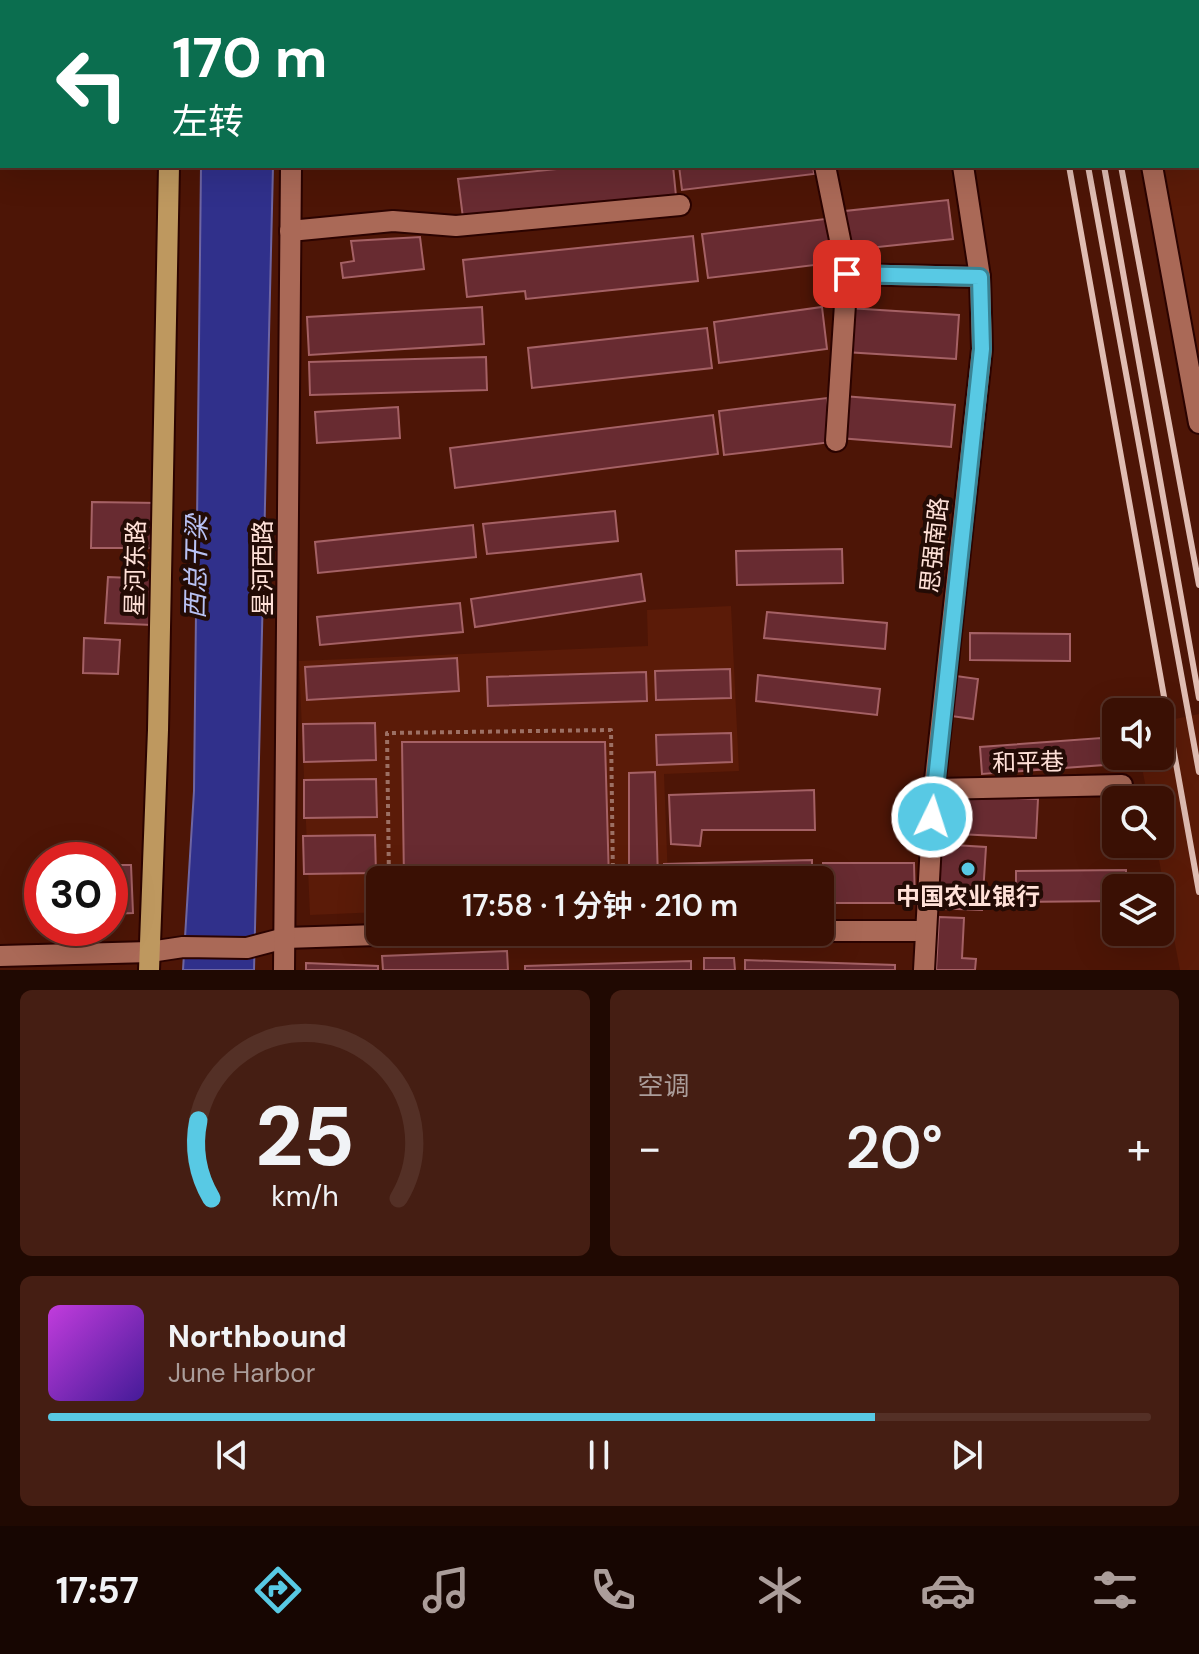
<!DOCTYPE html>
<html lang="zh">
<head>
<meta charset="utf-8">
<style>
  body { margin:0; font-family:"DM Sans","Noto Sans SC",sans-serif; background:#451e13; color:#f1f3f6; height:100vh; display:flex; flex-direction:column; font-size:30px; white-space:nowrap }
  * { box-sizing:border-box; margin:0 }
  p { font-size:26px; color:#ab9d9a }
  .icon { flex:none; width:44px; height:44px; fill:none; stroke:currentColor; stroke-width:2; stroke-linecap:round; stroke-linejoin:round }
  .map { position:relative; height:970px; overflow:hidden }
  .drawer { display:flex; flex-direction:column; gap:20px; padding:20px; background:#200902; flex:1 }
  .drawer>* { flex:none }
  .guide { position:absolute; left:0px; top:0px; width:1200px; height:168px; box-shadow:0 8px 32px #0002,0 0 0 2px #543026; background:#0b6e4f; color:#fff; overflow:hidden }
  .tools { position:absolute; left:1102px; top:698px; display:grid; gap:16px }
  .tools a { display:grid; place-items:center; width:72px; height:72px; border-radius:12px; background:#3a1004; box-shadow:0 8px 32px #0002,0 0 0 2px #543026; font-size:40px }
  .speed { position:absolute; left:24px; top:842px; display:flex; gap:16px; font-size:40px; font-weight:700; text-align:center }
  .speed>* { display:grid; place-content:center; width:104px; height:104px; border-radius:50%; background:#3a1004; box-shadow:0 8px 32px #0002,0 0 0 2px #543026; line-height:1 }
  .speed .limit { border:12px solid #d22; background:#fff; color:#111 }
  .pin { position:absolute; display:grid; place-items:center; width:68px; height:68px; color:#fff; margin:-34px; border-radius:16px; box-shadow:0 4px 12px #0006 }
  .me { position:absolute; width:88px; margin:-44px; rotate:4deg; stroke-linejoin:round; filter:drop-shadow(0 0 6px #0008) }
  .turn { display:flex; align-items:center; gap:28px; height:168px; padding:0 40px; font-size:36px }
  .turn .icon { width:104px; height:104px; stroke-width:2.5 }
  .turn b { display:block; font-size:56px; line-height:68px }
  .big { font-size:60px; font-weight:600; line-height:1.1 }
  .drawer .widget { flex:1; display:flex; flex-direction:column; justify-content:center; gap:12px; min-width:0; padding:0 28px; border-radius:12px; background:#451e13 }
  .drawer .dial { align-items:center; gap:0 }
  .dial svg { height:208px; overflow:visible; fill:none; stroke:#543026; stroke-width:7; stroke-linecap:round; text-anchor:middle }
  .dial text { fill:#f1f3f6; stroke:none }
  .song { display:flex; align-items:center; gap:24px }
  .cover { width:96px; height:96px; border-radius:12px; background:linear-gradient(135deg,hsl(290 70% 55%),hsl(260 70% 35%)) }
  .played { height:8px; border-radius:4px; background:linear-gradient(90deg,#58c9e4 75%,#543026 75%) }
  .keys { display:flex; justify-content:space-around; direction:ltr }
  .heat { display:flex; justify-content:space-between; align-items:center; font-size:44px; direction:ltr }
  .drawer .tiles { flex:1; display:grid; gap:20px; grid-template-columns:1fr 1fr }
  .widget:last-child { grid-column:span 2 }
  .trip { position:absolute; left:366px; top:866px; width:468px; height:80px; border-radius:12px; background:#3a1004; box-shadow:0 8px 32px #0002,0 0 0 2px #543026; font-weight:600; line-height:80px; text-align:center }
  .dock { display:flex; height:128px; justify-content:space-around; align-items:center; background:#170602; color:#ab9d9a }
  .dock .icon { width:56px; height:56px }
  .dock .current { color:#58c9e4 }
  .dock b { font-size:36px; color:#f1f3f6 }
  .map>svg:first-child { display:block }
</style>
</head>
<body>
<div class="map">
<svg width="1199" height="970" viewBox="0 0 1199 970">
  <rect width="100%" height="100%" fill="#4d1506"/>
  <!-- built -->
  <g fill="#5b1b08">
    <rect x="459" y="0" width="558" height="2"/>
    <path d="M 1126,0 L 1199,0 L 1199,396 L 1157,166 L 1198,166 L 1198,2 Z"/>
    <path d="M 731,606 L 739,771 L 664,774 L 668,880 L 380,880 L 380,912 L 310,915 L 299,661 L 648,646 L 647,610 Z"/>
    <path d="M 1199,714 L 1199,970 L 1180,970 L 1156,844 L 1160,844 L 1160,800 L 1148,800 L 1140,756 L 1160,756 L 1160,722 Z"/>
  </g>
  <!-- water -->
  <path fill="#30308b" stroke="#6e65a2" stroke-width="2" d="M 201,166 L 273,166 L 254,970 L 183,970 L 194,791 Z"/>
  <!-- building -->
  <g fill="#682b31" stroke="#a56165" stroke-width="2">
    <path d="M 586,166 L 673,166 L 676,196 L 463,218 L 458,179 Z"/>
    <path d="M 679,166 L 813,166 L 814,174 L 682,190 Z"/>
    <path d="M 948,200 L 953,239 L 850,250 L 845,211 Z"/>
    <path d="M 833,218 L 839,262 L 708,278 L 702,234 Z"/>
    <path d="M 693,236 L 698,281 L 526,299 L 525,291 L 467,297 L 463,260 Z"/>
    <path d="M 420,237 L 424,269 L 343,278 L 341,263 L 354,261 L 351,241 Z"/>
    <path d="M 482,307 L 484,344 L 309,355 L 307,317 Z"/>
    <path d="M 822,307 L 827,349 L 719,363 L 714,322 Z"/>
    <path d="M 848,308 L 959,315 L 956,359 L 845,352 Z"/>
    <path d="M 707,328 L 712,368 L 532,388 L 528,348 Z"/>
    <path d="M 486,357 L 487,390 L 310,395 L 309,362 Z"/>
    <path d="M 843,396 L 955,405 L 951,447 L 839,438 Z"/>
    <path d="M 827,398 L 832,442 L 724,455 L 719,411 Z"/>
    <path d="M 398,407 L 400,438 L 317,443 L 315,412 Z"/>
    <path d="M 713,415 L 718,454 L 455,488 L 450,448 Z"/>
    <path d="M 92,502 L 159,503 L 159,548 L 91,548 Z"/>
    <path d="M 615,511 L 618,541 L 487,554 L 483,524 Z"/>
    <path d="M 473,525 L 476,557 L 318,573 L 315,542 Z"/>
    <path d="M 842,549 L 843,583 L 737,585 L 736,551 Z"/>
    <path d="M 641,574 L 645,601 L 475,627 L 471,599 Z"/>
    <path d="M 108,577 L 155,579 L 152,625 L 105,623 Z"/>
    <path d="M 460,603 L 463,632 L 320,645 L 317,617 Z"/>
    <path d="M 767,612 L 887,623 L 885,649 L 764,638 Z"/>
    <path d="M 970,633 L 1070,634 L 1070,661 L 970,660 Z"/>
    <path d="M 84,638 L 120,640 L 118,674 L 83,673 Z"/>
    <path d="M 457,658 L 459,691 L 307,700 L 305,667 Z"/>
    <path d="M 730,669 L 731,698 L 656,700 L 655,671 Z"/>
    <path d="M 646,672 L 647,701 L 488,706 L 487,677 Z"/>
    <path d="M 758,675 L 880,689 L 877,715 L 756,701 Z"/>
    <path d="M 956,676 L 978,679 L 973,719 L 951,716 Z"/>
    <path d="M 375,723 L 376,760 L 304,762 L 303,724 Z"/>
    <path d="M 731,733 L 732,762 L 657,765 L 656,735 Z"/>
    <path d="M 1101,738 L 1104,765 L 982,774 L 980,747 Z"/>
    <path d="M 402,742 L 605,742 L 609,880 L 404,880 Z"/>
    <path d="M 655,772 L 658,880 L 629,880 L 629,773 Z"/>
    <path d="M 376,779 L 377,817 L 304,818 L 304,780 Z"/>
    <path d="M 814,790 L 815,830 L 702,830 L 700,846 L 671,844 L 669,795 Z"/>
    <path d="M 940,795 L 1038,799 L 1036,838 L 938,833 Z"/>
    <path d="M 375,835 L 376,873 L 304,874 L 303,836 Z"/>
    <path d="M 937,844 L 986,847 L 982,910 L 933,908 Z"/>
    <path d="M 812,860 L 812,880 L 664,880 L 664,864 Z"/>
    <path d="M 823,863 L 914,863 L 915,903 L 822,903 Z"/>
    <path d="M 110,865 L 131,865 L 133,913 L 110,914 Z"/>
    <path d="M 1126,870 L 1126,888 L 1116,888 L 1116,901 L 1016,902 L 1016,871 Z"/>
    <path d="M 939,917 L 964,918 L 962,958 L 976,959 L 975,970 L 936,970 Z"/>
    <path d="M 507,951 L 508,970 L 383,970 L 382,956 Z"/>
    <path d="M 704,958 L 734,958 L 735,970 L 704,970 Z"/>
    <path d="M 745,960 L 895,965 L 895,970 L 745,970 Z"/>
    <path d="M 691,961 L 691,970 L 525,970 L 525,966 Z"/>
    <path d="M 306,963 L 378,966 L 378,970 L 306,970 Z"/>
  </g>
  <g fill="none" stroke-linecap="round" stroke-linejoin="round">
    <defs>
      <g id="minor">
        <path d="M 938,0 L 939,2"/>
        <path d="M 1121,0 L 1122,2"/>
        <path d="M 293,2 L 293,0"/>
        <path d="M 825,166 L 847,274"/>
        <path d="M 1152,166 L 1199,423"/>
        <path d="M 290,231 L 393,221 L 456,226 L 680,205"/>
        <path d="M 836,441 L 847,274 L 980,277"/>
        <path d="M 934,789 L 1122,785"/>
        <path d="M 820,931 L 924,931"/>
        <path d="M 0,956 L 150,952 L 183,947 L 247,948 L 285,938 L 470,932"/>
        <path d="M 284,970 L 291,166"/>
        <path d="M 924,970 L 934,789 L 982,349 L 980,277 L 963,166"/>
      </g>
      <g id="major">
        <path d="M 172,2 L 172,0"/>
        <path d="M 149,970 L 158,730 L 169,166"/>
      </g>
    </defs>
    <!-- minor casing -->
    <use href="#minor" stroke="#2b0300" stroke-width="24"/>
    <!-- major casing -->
    <use href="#major" stroke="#2b0300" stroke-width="24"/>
    <!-- path -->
    <path stroke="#9c7064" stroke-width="4" stroke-dasharray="4 4" stroke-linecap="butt" d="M 389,880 L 387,733 L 611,730 L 613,880"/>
    <!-- minor -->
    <use href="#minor" stroke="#aa6957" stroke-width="20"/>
    <!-- major -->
    <use href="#major" stroke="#be985f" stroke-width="20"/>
    <!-- rail -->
    <g stroke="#e0bdb3" stroke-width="6">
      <path d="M 1039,0 L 1039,2"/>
      <path d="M 1058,0 L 1058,2"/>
      <path d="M 1074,0 L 1074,2"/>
      <path d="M 1093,0 L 1093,2"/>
      <path d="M 1069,166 L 1199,892"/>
      <path d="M 1088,166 L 1199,772"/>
      <path d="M 1104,166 L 1199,698"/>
      <path d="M 1121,166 L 1199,585"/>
    </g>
  </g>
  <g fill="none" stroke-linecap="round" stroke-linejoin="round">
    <defs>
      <path id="route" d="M 847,274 L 980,277 L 982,349 L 932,817"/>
    </defs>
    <!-- route casing -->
    <use href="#route" stroke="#398394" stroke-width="20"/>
    <!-- route -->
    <use href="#route" stroke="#58c9e4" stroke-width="14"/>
  </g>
  <!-- markers -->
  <circle fill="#58c9e4" stroke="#230b05" stroke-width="3" cx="968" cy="869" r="8"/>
  <g text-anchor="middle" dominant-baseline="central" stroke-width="8" stroke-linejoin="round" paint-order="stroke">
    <!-- street labels -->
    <g font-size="24" fill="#ffe1d8" stroke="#230b05">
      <text transform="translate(934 545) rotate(-84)">思强南路</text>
      <text transform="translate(135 568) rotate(-89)">星河东路</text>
      <text transform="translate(262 568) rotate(-90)">星河西路</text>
      <text transform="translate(1028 762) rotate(-1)">和平巷</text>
    </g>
    <!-- poi labels -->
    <g font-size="24" font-weight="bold" fill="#ffe1d8" stroke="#230b05">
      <text x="968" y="896">中国农业银行</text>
    </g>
    <!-- water labels -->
    <g font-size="26" font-style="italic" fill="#b9c2f4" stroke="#230b05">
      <text transform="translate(196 567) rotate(-89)">西总干梁</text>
    </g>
  </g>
</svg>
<div class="tools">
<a><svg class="icon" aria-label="sound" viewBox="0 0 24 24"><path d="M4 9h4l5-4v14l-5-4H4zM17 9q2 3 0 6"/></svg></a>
<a><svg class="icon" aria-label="search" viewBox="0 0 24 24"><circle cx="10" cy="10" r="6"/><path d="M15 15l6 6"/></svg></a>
<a><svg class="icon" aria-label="layers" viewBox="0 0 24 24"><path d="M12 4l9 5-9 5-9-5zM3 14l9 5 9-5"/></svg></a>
</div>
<div class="speed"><div class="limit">30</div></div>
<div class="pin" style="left:847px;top:274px;background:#d93025"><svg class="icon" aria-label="arrive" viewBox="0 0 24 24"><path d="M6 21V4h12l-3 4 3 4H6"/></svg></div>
<svg class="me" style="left:932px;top:817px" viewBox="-20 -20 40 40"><circle r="17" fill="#58c9e4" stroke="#fff" stroke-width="3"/><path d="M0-11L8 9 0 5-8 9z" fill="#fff"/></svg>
<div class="trip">17:58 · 1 分钟 · 210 m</div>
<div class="guide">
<div class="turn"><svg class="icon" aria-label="left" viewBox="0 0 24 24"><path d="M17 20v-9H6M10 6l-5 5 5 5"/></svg><div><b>170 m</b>左转</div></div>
</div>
</div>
<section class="drawer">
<div class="tiles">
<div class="widget dial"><svg viewBox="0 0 100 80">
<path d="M14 69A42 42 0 1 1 86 69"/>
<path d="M14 69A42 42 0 0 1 9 39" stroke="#58c9e4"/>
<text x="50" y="56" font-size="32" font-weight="700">25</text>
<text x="50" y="72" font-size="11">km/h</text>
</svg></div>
<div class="widget"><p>空调</p>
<div class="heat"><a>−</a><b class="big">20°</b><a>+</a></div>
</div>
<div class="widget">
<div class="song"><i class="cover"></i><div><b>Northbound</b><p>June Harbor</p></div></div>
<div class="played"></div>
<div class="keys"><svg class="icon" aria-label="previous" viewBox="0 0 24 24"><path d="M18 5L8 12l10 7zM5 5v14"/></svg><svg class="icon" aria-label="pause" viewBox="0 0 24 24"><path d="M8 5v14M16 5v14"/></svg><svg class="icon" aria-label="next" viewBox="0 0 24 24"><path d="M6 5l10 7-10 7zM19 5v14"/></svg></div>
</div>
</div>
</section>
<nav class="dock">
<b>17:57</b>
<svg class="icon current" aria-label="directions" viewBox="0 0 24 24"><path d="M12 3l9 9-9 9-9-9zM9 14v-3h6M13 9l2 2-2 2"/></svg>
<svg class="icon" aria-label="music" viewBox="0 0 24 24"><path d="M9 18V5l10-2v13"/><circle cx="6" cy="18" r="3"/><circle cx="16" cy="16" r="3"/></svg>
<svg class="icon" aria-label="phone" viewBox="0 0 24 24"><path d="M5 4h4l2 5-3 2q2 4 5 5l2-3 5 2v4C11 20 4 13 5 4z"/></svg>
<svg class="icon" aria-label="climate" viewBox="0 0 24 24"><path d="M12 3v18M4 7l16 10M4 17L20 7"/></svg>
<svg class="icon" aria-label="car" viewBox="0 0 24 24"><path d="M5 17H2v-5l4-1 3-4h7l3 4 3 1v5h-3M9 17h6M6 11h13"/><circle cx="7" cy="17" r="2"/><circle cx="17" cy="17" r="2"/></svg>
<svg class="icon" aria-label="filters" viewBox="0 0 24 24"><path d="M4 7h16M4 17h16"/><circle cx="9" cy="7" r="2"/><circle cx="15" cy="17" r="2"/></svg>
</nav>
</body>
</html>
